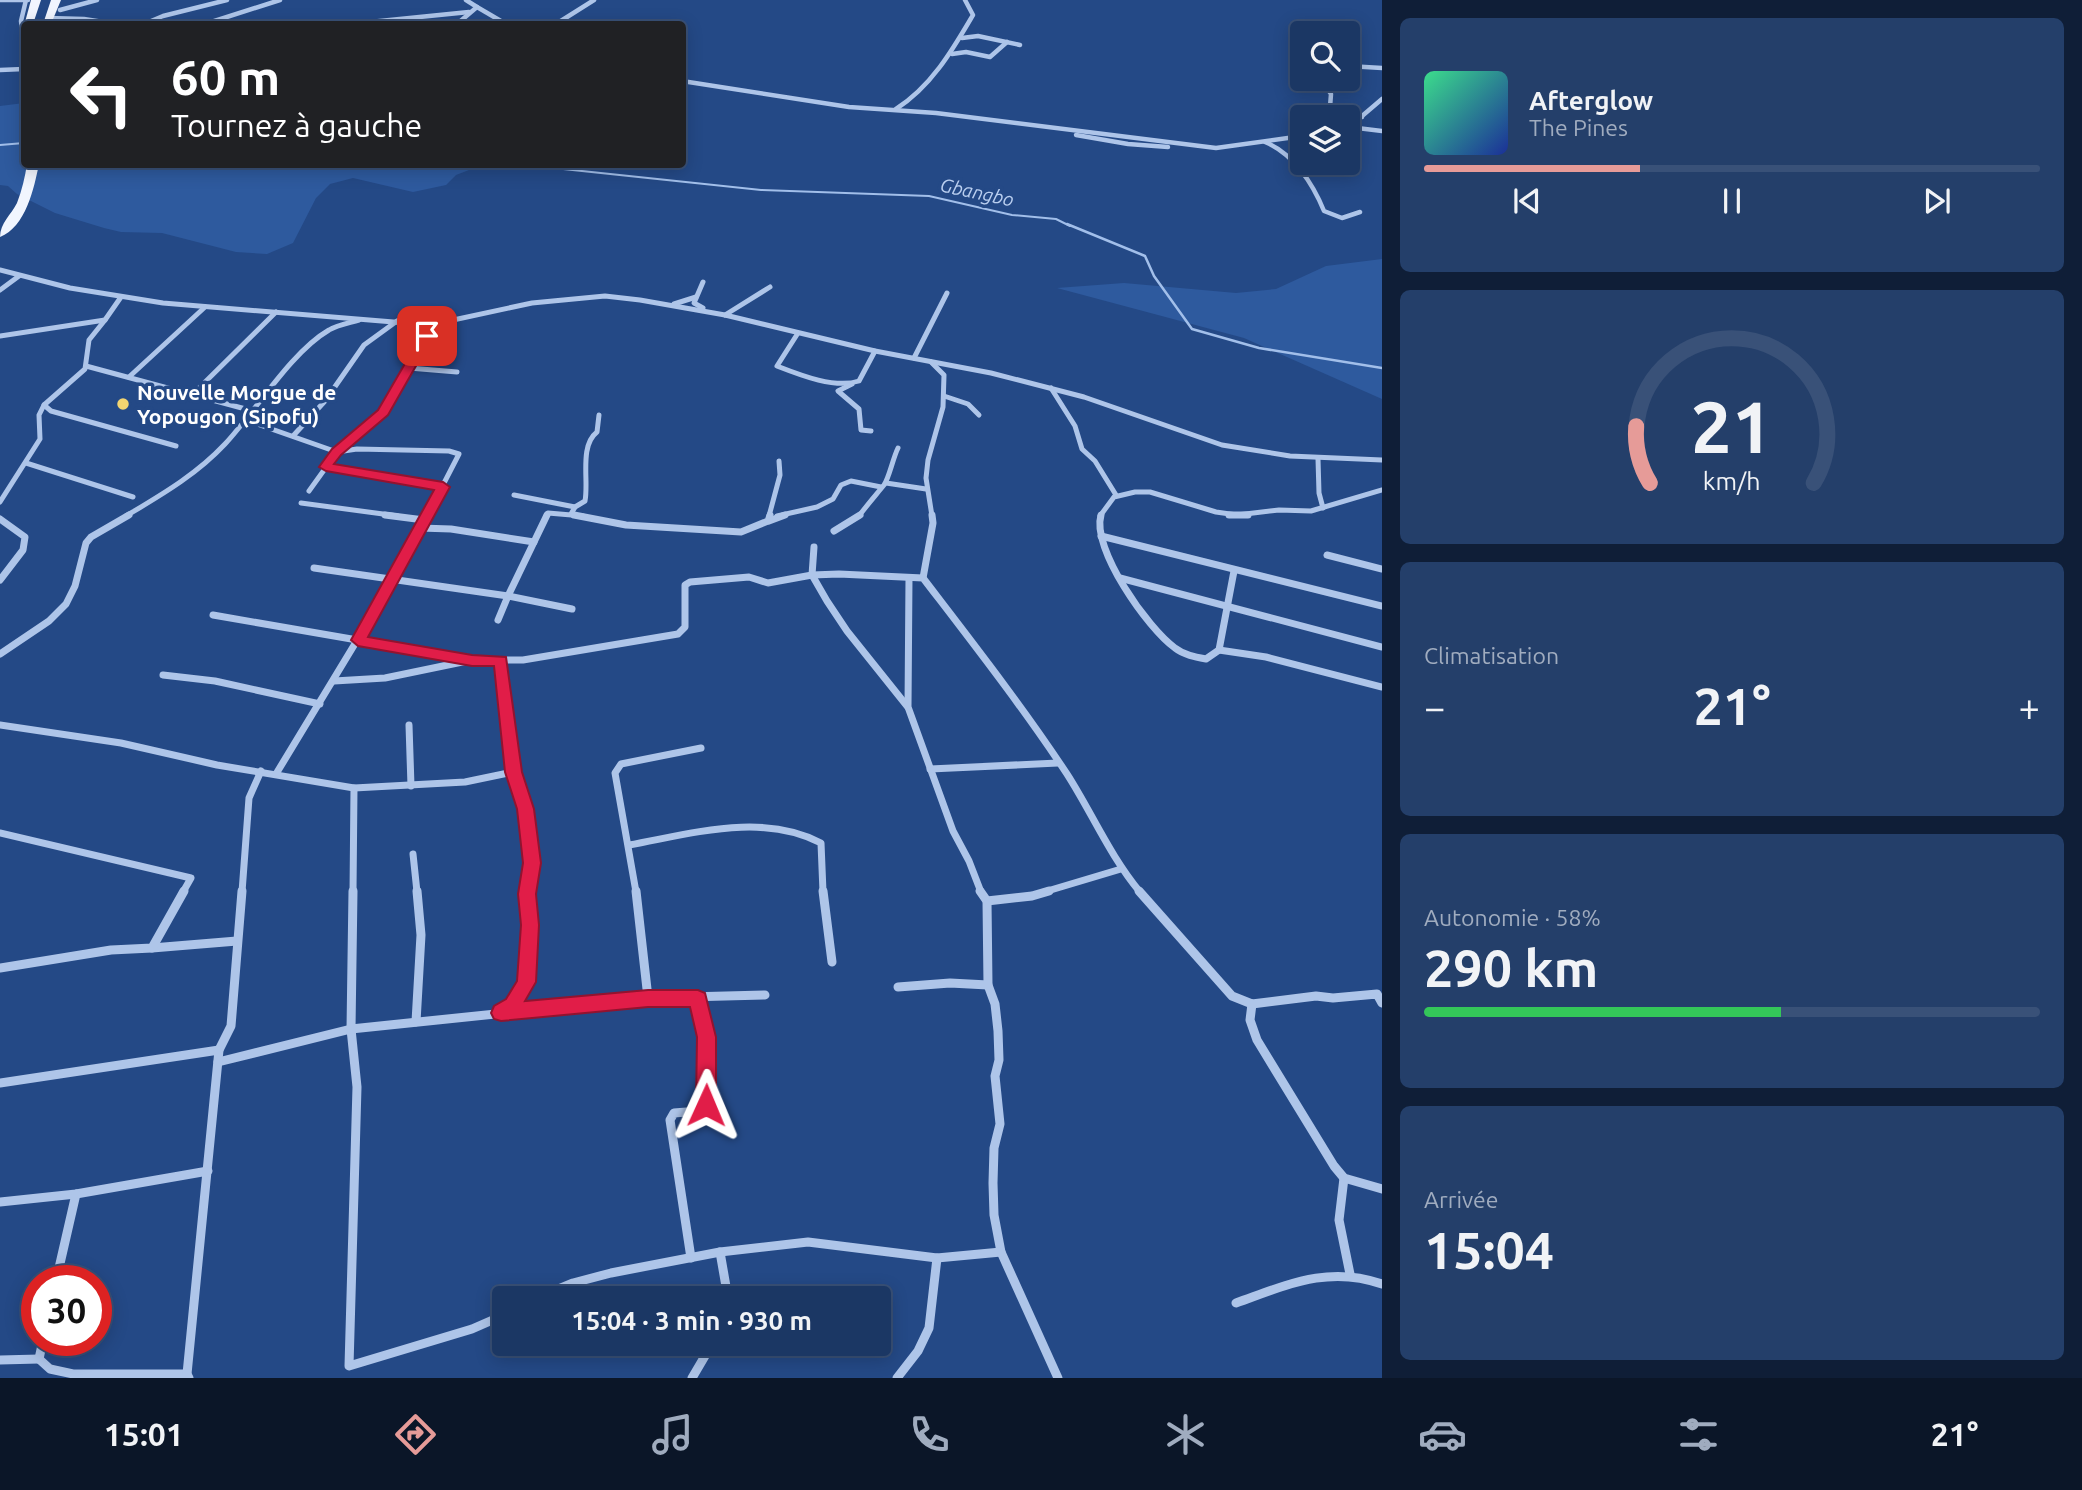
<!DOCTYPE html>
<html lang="fr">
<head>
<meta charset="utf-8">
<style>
  body { margin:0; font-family:Ubuntu,sans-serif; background:#243f6a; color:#f1f3f6; height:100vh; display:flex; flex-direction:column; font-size:26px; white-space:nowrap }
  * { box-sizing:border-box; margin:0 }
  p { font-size:23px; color:#a0acbf }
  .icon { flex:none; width:38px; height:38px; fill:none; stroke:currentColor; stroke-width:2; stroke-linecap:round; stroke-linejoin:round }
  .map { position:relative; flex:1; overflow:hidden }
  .panel { display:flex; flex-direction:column; gap:18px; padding:18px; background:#0f1e37; width:700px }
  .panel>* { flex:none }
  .banner { position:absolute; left:21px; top:21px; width:665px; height:147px; border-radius:7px; box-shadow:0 4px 18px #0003,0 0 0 2px #395178; background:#202124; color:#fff; overflow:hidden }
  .buttons { position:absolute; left:1290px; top:21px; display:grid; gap:14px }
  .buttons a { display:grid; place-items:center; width:70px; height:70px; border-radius:7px; background:#1b3764; box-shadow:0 4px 18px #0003,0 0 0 2px #395178; font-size:35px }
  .speed { position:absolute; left:21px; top:1265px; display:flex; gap:14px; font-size:35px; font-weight:700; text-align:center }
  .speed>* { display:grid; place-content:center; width:91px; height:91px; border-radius:50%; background:#1b3764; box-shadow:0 4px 18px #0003,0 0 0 2px #395178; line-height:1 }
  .speed .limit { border:10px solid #d22; background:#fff; color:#111 }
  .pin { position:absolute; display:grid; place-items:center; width:60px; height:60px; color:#fff; margin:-30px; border-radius:14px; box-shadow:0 4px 10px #0006 }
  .me { position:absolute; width:77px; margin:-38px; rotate:1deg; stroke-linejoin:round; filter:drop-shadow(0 0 5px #0008) }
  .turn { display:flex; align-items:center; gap:24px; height:147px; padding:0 35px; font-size:32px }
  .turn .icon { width:91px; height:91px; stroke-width:2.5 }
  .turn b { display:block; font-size:49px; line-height:60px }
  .big { font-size:52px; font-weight:700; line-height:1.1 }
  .panel .card { flex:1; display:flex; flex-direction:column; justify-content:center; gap:10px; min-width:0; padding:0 24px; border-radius:10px; background:#243f6a }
  .panel .dial { align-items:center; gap:0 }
  .dial svg { height:182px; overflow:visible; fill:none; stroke:#395178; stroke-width:7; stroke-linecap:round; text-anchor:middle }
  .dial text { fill:#f1f3f6; stroke:none }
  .song { display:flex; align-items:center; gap:21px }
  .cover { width:84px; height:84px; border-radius:10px; background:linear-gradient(135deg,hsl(150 70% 55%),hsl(230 70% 35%)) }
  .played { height:7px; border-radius:4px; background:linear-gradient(90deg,#e69b98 35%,#395178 35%) }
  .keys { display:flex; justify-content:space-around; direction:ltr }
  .heat { display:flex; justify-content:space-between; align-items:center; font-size:38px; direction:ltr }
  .charge { height:10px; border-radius:5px; background:linear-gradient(90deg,#34c759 58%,#395178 0) }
  .trip { position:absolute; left:492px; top:1286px; width:399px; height:70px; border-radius:7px; background:#1b3764; box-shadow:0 4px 18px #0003,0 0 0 2px #395178; font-weight:700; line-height:70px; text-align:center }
  .dock { display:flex; height:112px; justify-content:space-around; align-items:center; background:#0b1628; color:#a0acbf }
  .dock .icon { width:49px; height:49px }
  .dock .selected { color:#e69b98 }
  .dock b { font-size:32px; color:#f1f3f6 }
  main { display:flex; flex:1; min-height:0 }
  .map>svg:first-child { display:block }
</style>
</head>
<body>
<main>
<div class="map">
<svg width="1382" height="1378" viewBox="0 0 1382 1378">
  <rect width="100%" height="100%" fill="#244986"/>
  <!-- green -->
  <g fill="#2e5a9e">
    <path d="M 24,103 L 24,164 L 482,165 L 456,175 L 446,185 L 413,192 L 353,178 L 330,184 L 316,198 L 293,243 L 267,254 L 236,252 L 162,233 L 121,232 L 104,228 L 55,213 L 17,194 L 8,186 L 0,185 L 0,106 Z"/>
    <path d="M 1382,259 L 1382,399 L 1244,338 L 1057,288 L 1124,283 L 1236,293 L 1276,289 L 1326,266 Z"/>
  </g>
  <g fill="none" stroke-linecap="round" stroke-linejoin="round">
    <!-- stream-far1 -->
    <g stroke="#a2bfea" stroke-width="2">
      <path d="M 0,145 L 24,143"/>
      <path d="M 516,164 L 761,190 L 929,196 L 1012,215 L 1056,219 L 1070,226"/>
    </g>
    <!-- stream -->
    <path stroke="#a2bfea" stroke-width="2.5" d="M 1067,224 L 1145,256 L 1154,276 L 1192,329 L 1259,348 L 1382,368"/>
    <!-- street-far3 -->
    <g stroke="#aec5e9" stroke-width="4.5">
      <path d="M 0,0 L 28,0"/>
      <path d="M 477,7 L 506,24"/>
      <path d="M 60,10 L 97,0"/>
      <path d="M 48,18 L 84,19 L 116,24"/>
      <path d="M 144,24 L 163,16 L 227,0"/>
      <path d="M 205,24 L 280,0"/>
      <path d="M 350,24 L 469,12"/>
      <path d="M 457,24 L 477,7 L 466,0"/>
      <path d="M 556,24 L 594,0"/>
      <path d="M 962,38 L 978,36 L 1020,45"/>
      <path d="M 24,45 L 21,21 L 26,0"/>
      <path d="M 952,54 L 966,52 L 990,57 L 1007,42"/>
      <path d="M 1348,66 L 1382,68"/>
      <path d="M 0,70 L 24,69"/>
      <path d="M 1320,79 L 1331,94 L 1330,107 L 1362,117"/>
      <path d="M 682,81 L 849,107 L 936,113 L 1216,148 L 1302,136"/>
      <path d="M 896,109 C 932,86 953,49 973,15 L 965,0"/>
      <path d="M 1349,127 L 1382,131"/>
      <path d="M 1348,128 L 1382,99"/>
      <path d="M 1076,135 L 1128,144 L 1168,147"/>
      <path d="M 1265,142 C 1294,154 1313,184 1324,211 L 1342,218 L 1360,212"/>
    </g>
    <!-- street-far2 -->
    <g stroke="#aec5e9" stroke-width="5">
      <path d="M 0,270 L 70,288 L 163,303 L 430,325 L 532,303 L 605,296 L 640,300 L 725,315 L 875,351 L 991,373 L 1084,397 L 1222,445 L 1290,456 L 1382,460"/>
      <path d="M 703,282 L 694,303 L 703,308"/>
      <path d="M 0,290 L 19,276"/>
      <path d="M 674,304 L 696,297"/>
      <path d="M 725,315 L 770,287"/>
      <path d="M 798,333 L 777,366 C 800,375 835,389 859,381 L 875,351"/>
      <path d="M 0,336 L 105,320 L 121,297"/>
      <path d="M 914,358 L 947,293"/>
      <path d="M 931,362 L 944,375 L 943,407 L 928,460 L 926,478 L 932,516"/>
      <path d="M 86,366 L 253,411"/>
      <path d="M 409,368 L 457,372"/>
      <path d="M 129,377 L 205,307"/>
      <path d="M 852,384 L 838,391 L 859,409 L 861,430 L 871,431"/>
      <path d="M 1051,388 L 1075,426 L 1082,449 L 1095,461 L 1116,495"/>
      <path d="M 194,393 L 276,312"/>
      <path d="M 944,396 L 968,404 L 979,415"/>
      <path d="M 44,405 L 51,411 L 176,446"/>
      <path d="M 246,420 L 337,452 L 309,491"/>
      <path d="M 293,436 L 325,401 L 364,345 L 397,321"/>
      <path d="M 340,450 L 383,412 L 425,341 L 430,325"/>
      <path d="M 337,452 L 357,449 L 449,451 L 459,454 L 427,516"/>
      <path d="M 1318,459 L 1319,493 L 1323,508"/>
      <path d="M 26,463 L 133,497"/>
      <path d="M 326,467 L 443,487"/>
      <path d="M 886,483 L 926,489"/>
      <path d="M 514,495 L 575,507"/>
      <path d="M 0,502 L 40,439 L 39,415 L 44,405 L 85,369 L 89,340 L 105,320"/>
      <path d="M 301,503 L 398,516"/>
      <path d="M 571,514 L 575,507 L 585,501 C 589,481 579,446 597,432 L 599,415"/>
      <path d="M 126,516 C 161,495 196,475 225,444 C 255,412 291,352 329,330 C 337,325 349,323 359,320"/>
      <path d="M 546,516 L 548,513 L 583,516"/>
      <path d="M 769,516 L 780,475 L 779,461"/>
      <path d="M 777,516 L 817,507 L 833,499 L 841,485 L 851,481 L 881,487"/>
      <path d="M 859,516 C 867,505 875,496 884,485 C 889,478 893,458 898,448"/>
      <path d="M 1100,516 L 1114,497 L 1135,492 L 1150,492 L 1216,512 L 1237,515 L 1279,510 L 1311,511 L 1382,490"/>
    </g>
    <!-- street-far1 -->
    <g stroke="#aec5e9" stroke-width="7">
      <path d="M 385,515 L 424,520"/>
      <path d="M 574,515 L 626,525 L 741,532 L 768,521 L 770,515"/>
      <path d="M 1101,515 C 1091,548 1148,629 1175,648 C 1184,655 1195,657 1206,659 L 1219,650 L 1234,571"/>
      <path d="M 1229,515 L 1248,515"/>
      <path d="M 0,519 L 25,537 L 23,550 L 0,580"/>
      <path d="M 769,521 L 785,515"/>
      <path d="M 420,528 L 451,529 L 534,542"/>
      <path d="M 834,531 L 860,515"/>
      <path d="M 1101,536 L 1382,606"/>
      <path d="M 814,547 L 812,575 L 827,601 L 847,631 L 907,706"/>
      <path d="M 1327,555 L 1382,569"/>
      <path d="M 314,568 L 508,596 L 547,515"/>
      <path d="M 909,578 L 908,707 L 953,831 L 969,861 L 981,892"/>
      <path d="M 923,578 L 933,523 L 932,515"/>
      <path d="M 1120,578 L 1382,647"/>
      <path d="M 213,615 L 467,659"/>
      <path d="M 498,620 L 508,596 L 572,609"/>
      <path d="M 1219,650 L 1266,657 L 1382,687"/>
      <path d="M 0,654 L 49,621 L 66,604 L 75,586 L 86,543 L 91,537 L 129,515"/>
      <path d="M 163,675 L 215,681 L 320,704"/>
      <path d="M 334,681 L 385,678 L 472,660 L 523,660 L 678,634 L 685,627 L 685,585 L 690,582 L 749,577 L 768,583 L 812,575 L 839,574 L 923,578 C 972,642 1022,706 1067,774 C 1092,813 1110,856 1140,892"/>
      <path d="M 0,725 L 121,743 L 217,765 L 354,788 L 465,782 L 513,772 L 501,661"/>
      <path d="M 409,725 L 411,786"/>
      <path d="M 930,769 L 1058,763"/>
      <path d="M 513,772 L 530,839 L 532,866 L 527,892"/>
      <path d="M 276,774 L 393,581 L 427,515"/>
      <path d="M 0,833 L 191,878 L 183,892"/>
      <path d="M 629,845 C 691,834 762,812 821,843 L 823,892"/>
      <path d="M 413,854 L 417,892"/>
      <path d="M 242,892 L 249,798 L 261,771"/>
      <path d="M 353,892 L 354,788"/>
      <path d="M 636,892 L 615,773 L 621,764 L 701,748"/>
      <path d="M 1044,892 L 1121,869"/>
    </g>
    <!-- street -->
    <g stroke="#aec5e9" stroke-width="9">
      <path d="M 353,891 L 351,1029 L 357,1087 L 349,1366 L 472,1329 L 504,1315"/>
      <path d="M 636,891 L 648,998"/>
      <path d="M 823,891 L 832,962"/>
      <path d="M 1139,891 L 1232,996 L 1252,1004 L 1316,996 L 1333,998 L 1377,994 L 1382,1003"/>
      <path d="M 987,901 L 1032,896 L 1049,891"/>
      <path d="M 152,948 L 237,941"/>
      <path d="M 0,968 L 111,950 L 152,948 L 184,891"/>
      <path d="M 898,987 L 950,983 L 988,985"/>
      <path d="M 1252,1004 L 1250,1020 L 1257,1040 L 1334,1166 L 1344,1178 L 1382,1189"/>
      <path d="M 504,1010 C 542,980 526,933 527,891"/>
      <path d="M 416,1022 L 421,935 L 417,891"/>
      <path d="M 218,1062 L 351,1029 L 648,998 L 765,995"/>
      <path d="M 0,1083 L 219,1050"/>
      <path d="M 1344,1178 L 1339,1220 L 1350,1274"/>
      <path d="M 0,1202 L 76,1194 L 208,1171"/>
      <path d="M 720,1252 L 728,1298"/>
      <path d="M 1001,1252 L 1058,1378"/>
      <path d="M 691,1258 L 670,1120 L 674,1113 L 699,1111 L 706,1105 L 706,1037 L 698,999"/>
      <path d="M 56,1281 L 76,1194"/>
      <path d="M 537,1298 L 573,1283 L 611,1273 L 720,1252 L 808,1242 L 937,1258 L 1001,1252 L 994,1215 L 993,1183 L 994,1148 L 1000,1124 L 995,1076 L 999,1060 L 998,1031 L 995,1004 L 988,985 L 987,901 L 980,891"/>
      <path d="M 1236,1303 C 1287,1285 1328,1265 1382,1284"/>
      <path d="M 43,1340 L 39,1359 L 50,1369 L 73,1374 L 187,1374"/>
      <path d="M 0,1360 L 39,1359"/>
      <path d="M 189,1378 L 187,1374 L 219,1050 L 231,1026 L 242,891"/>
      <path d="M 692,1378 L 712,1344"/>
      <path d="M 897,1378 L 918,1351 L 929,1328 L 937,1258"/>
    </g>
    <!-- primary -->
    <g fill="#f1f5fe" fill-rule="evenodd">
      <path d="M 31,0 L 41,0 L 33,24 L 24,26 Z"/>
      <path d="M 51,0 L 61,0 L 51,24 L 43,24 Z"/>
      <path d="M 27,164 L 39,164 C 34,188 26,227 0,237 C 0,223 11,215 17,203 C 22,190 25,177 27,164 Z"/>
    </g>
  </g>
  <!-- route -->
  <path fill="#e11d48" stroke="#92132f" stroke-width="2" d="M 427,332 L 433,336 L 388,415 L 341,455 L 334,464 L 443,482 L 450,487 L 368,637 L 472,655 L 506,657 L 522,772 L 534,809 L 541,863 L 536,894 L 539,925 L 536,982 L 525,1001 L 648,990 L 698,990 L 705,993 L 716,1037 L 716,1105 L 713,1112 L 706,1115 L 699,1112 L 696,1105 L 697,1037 L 690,1007 L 648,1007 L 501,1021 L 494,1019 L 491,1013 L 494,1006 L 506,999 L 517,981 L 521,925 L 518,894 L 523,863 L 517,809 L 505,772 L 494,666 L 472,666 L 358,646 L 351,640 L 434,490 L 326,471 L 319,467 L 332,449 L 378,410 L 421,336 Z"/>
  <!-- markers -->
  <circle fill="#f3d571" stroke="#244986" stroke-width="2.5" cx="123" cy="404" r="7"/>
  <g text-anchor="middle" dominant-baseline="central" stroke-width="7" stroke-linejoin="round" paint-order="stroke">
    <!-- far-water labels -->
    <g font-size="19" font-style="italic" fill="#bacff0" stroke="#244986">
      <text transform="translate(977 192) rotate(12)">Gbangbo</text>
    </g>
    <!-- poi labels -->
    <g font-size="21" font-weight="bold" fill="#fff" stroke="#244986" text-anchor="start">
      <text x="137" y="392">Nouvelle Morgue de<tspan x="137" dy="24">Yopougon (Sipofu)</tspan></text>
    </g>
  </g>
</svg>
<div class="buttons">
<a><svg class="icon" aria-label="search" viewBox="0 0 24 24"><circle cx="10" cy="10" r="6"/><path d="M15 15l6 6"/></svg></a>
<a><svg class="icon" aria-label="layers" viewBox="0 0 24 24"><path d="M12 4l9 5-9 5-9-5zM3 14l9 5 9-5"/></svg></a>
</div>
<div class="speed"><div class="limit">30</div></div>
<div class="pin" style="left:427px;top:336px;background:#d93025"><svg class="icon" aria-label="arrive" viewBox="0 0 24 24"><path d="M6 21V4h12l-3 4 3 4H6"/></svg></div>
<svg class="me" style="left:706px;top:1105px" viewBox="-20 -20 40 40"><path d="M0-17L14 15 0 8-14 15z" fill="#e11d48" stroke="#fff" stroke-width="4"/></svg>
<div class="trip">15:04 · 3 min · 930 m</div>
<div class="banner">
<div class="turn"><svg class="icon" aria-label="left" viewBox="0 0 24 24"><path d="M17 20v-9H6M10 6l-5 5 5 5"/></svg><div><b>60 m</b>Tournez à gauche</div></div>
</div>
</div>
<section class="panel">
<div class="card">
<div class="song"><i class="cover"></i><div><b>Afterglow</b><p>The Pines</p></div></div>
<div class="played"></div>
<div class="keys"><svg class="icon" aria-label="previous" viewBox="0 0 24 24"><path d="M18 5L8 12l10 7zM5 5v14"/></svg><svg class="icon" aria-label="pause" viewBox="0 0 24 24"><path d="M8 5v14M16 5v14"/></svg><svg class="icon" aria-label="next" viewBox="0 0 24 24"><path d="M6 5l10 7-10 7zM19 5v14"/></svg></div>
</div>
<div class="card dial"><svg viewBox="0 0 100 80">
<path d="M14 69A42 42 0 1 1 86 69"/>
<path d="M14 69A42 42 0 0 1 8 44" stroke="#e69b98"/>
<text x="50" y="56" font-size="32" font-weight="700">21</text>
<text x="50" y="72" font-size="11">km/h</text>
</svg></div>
<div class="card"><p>Climatisation</p>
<div class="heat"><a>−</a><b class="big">21°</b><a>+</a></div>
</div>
<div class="card"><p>Autonomie · 58%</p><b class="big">290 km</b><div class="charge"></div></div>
<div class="card"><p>Arrivée</p><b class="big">15:04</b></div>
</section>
</main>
<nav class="dock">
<b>15:01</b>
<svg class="icon selected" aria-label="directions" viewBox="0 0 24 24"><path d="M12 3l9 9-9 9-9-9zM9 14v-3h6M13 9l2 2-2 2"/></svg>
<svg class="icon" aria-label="music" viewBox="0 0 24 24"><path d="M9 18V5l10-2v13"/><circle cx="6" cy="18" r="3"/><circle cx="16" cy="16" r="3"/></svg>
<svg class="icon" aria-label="phone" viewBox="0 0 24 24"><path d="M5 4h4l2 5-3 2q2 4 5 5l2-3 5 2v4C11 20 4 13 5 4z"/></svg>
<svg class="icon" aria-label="climate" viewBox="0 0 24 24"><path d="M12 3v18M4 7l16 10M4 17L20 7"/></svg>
<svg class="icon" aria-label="car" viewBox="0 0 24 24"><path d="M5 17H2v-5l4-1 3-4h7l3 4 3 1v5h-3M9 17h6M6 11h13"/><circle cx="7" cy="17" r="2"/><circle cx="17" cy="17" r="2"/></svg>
<svg class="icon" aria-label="filters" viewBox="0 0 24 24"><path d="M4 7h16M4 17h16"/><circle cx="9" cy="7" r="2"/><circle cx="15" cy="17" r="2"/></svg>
<b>21°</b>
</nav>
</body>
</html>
